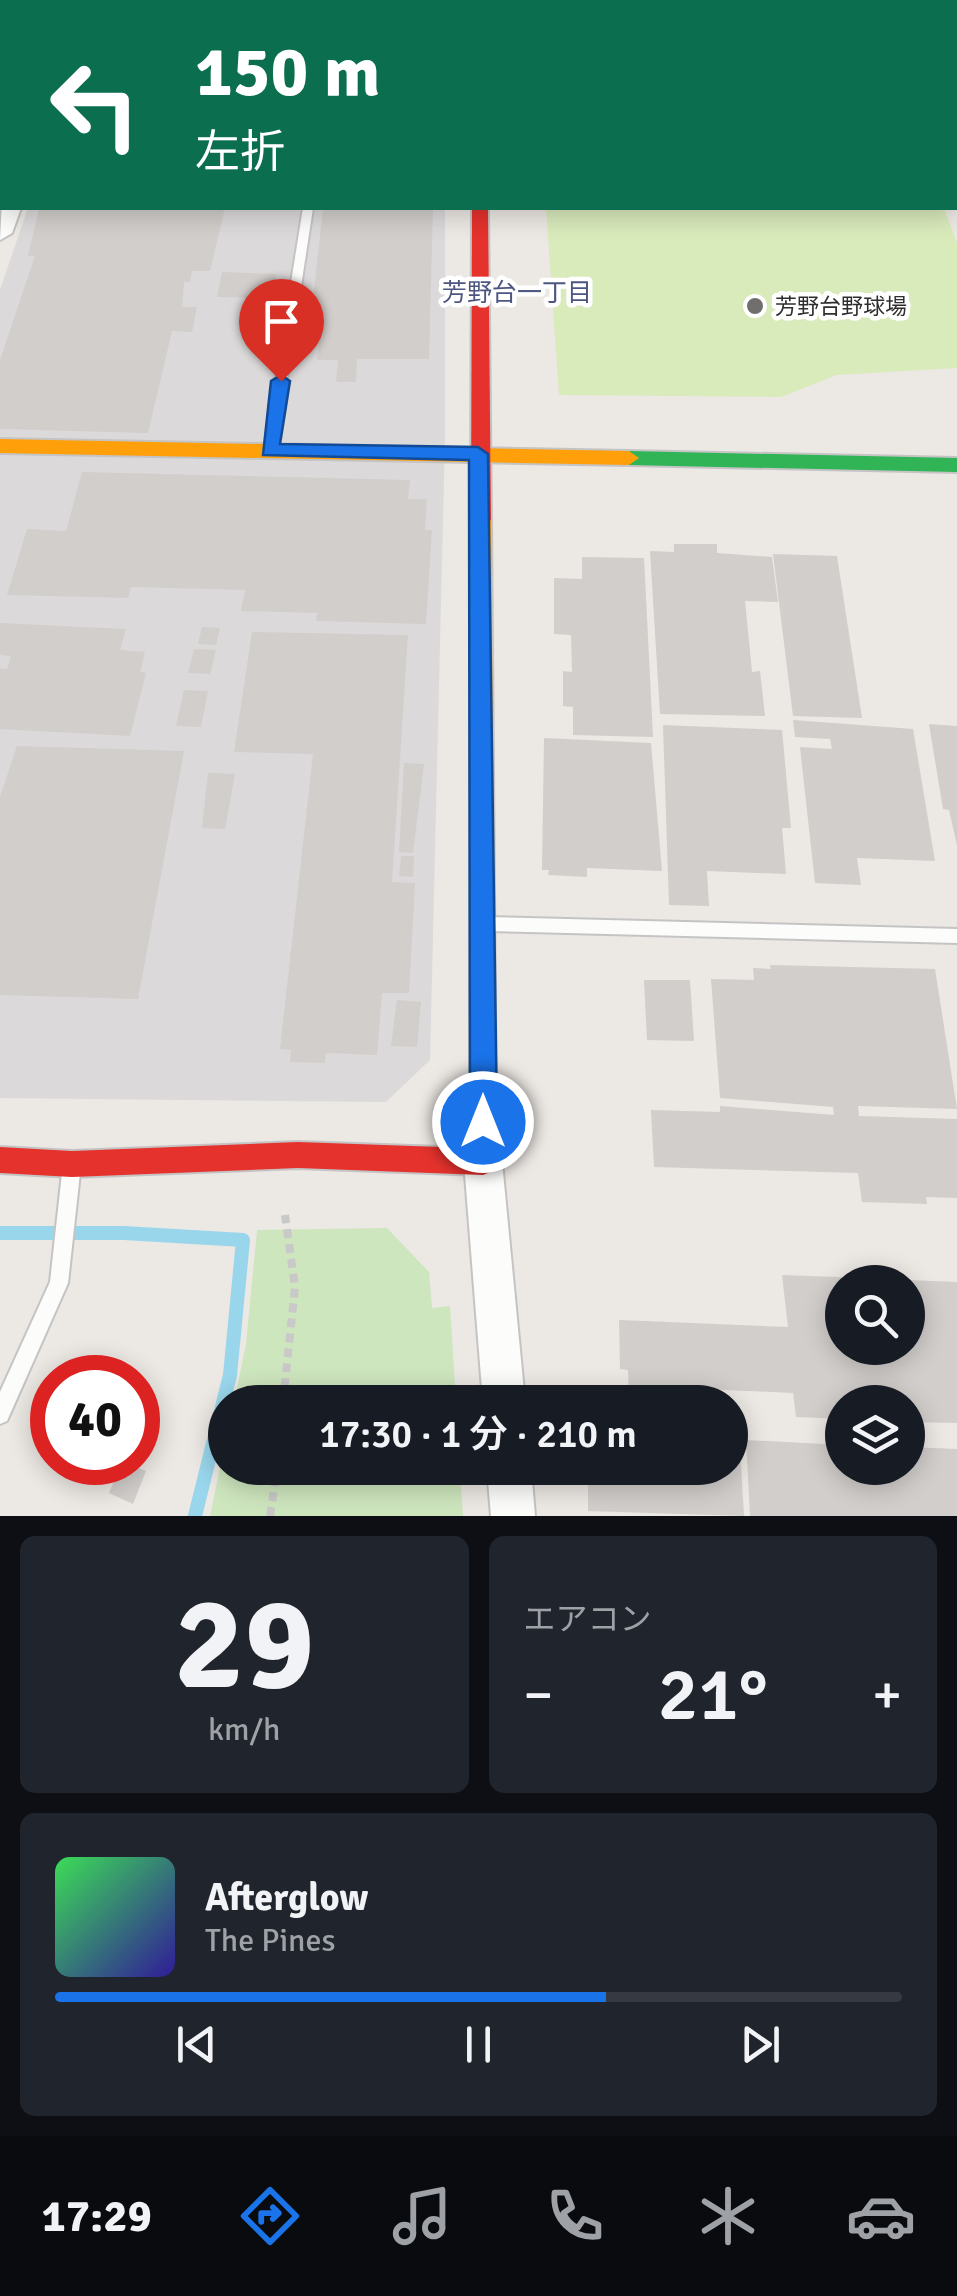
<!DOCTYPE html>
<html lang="ja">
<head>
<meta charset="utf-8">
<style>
  body { margin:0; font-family:Signika,"Noto Sans JP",sans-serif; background:#20242c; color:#f1f3f6; height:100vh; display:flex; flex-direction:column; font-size:38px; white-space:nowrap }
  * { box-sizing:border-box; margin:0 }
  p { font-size:32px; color:#9ea1a6 }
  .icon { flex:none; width:55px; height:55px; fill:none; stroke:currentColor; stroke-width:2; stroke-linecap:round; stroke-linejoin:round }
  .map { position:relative; height:1516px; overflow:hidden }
  .details { display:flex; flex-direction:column; gap:20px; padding:20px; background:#0d0f14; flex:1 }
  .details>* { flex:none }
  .guide { position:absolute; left:0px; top:0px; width:958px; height:210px; box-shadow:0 5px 25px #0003; background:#0b6e4f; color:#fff; overflow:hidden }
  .tools { position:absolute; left:825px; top:1265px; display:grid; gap:20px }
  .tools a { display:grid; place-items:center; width:100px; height:100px; border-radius:50%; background:#171b24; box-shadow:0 5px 25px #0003; font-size:50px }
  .speed { position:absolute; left:30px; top:1355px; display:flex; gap:20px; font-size:50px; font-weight:700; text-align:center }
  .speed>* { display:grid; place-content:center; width:130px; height:130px; border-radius:50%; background:#171b24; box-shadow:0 5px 25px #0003; line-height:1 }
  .speed .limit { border:15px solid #d22; background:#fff; color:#111 }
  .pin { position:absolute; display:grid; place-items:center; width:85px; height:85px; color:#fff; margin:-102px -42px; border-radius:50% 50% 50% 0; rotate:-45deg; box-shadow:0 0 10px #0007 }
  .pin .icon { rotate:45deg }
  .me { position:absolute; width:110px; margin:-55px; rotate:0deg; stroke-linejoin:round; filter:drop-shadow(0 0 8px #0008) }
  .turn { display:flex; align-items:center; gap:35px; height:210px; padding:0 30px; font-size:45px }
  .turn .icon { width:130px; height:130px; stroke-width:2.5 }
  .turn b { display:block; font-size:70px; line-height:85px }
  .big { font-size:75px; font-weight:600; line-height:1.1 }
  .details .widget { flex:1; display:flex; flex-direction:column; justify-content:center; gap:15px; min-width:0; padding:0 35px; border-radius:15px; background:#20242c }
  .details .dial { align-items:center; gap:0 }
  .dial b { font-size:130px; line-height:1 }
  .song { display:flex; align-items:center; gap:30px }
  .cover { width:120px; height:120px; border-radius:15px; background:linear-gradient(135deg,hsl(130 70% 55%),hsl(250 70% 35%)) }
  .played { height:10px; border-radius:5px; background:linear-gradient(90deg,#1a73e8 65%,#363941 65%) }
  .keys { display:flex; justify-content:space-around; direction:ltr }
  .heat { display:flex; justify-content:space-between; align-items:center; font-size:55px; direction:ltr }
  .details .tiles { flex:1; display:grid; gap:20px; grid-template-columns:1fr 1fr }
  .widget:last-child { grid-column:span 2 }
  .trip { position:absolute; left:208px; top:1385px; width:540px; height:100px; border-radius:50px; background:#171b24; box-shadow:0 5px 25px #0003; font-weight:600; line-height:100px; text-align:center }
  .dock { display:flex; height:160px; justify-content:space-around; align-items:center; background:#090b0e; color:#9ea1a6 }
  .dock .icon { width:70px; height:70px }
  .dock .current { color:#1a73e8 }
  .dock b { font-size:45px; color:#f1f3f6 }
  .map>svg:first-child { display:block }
</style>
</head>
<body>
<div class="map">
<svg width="957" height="1516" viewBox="0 0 957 1516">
  <rect width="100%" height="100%" fill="#ece8e4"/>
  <!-- industrial -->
  <g fill="#dcd9db">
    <path d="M 511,0 L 953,0 L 954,2 L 511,2 Z"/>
    <path d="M 28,208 L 445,208 L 445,436 L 430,1060 L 386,1102 L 0,1098 L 0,290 Z"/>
  </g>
  <!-- green -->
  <g fill="#cee6be">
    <path d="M 387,1228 L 429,1272 L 432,1308 L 450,1306 L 456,1402 L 234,1402 L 246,1344 L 257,1230 Z"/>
    <path d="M 225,1443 L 225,1468 L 460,1468 L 463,1516 L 210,1516 Z"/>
  </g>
  <!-- pitch -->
  <path fill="#d9eabb" d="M 546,208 L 944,208 L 957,243 L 957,368 L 837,375 L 781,397 L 559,395 Z"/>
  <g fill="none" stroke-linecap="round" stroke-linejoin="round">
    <!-- stream -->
    <path stroke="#99d6ec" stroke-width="14" d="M 0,1233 L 124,1233 L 243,1240 L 230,1375 L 195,1516"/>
  </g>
  <!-- building -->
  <g fill="#d1cecb">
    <path d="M 225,208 L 210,271 L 192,271 L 190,282 L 184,282 L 182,307 L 197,307 L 192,332 L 172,331 L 148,433 L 0,429 L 0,360 L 35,256 L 28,256 L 39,209 Z"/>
    <path d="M 323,208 L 433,208 L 429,359 L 357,359 L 356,382 L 336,382 L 338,360 L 317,360 L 319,338 L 309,338 Z"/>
    <path d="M 222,272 L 276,274 L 271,298 L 217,297 Z"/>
    <path d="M 82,472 L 410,480 L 408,499 L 427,499 L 425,530 L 432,530 L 426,624 L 316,621 L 317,613 L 241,611 L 245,590 L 131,587 L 128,598 L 7,595 L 27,529 L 66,531 Z"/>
    <path d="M 674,544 L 717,544 L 717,553 L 772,557 L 778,602 L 745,601 L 752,672 L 760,671 L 765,716 L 660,714 L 650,551 L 674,552 Z"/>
    <path d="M 773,554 L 837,556 L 862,718 L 793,716 Z"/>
    <path d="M 582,557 L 644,558 L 653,737 L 573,735 L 573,707 L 563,706 L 563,671 L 572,672 L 571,635 L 554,634 L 554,578 L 582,579 Z"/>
    <path d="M 0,623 L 126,629 L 120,650 L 145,652 L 140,672 L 146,673 L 130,736 L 0,729 L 0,668 L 7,669 L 11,656 L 0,655 Z"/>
    <path d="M 202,627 L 220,628 L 216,645 L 198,644 Z"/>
    <path d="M 252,632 L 408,635 L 392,882 L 415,883 L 409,993 L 382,993 L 377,1055 L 326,1053 L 325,1063 L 290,1062 L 291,1050 L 280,1049 L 313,754 L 234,752 Z"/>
    <path d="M 194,649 L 216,650 L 210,674 L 188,673 Z"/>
    <path d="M 184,690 L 208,691 L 201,727 L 176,726 Z"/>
    <path d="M 793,720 L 913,729 L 935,861 L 857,858 L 861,885 L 815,883 L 800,747 L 832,749 L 830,739 L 795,737 Z"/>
    <path d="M 929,724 L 957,726 L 957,845 L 949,810 L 943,809 Z"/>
    <path d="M 663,725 L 782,730 L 791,828 L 782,828 L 786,874 L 707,871 L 709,906 L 669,905 Z"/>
    <path d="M 544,738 L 651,743 L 662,871 L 587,868 L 587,877 L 548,875 L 549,870 L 542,870 Z"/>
    <path d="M 17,746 L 184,751 L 138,999 L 0,995 L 0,797 Z"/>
    <path d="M 404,763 L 424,764 L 413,853 L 399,852 Z"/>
    <path d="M 208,773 L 235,774 L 225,829 L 202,828 Z"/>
    <path d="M 401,856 L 414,856 L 413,877 L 399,876 Z"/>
    <path d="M 770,965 L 935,969 L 957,1109 L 858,1106 L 859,1116 L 957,1119 L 957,1198 L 926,1197 L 927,1204 L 862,1202 L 858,1173 L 654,1167 L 651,1110 L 720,1112 L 720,1106 L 834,1115 L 833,1107 L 720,1098 L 711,979 L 754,980 L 753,968 L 771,969 Z"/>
    <path d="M 644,980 L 690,980 L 694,1041 L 647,1040 Z"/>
    <path d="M 397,1000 L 421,1002 L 417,1047 L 391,1046 Z"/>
    <path d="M 782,1275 L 891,1279 L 842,1282 L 842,1348 L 908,1348 L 908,1280 L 957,1282 L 957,1423 L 908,1422 L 908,1402 L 842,1402 L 842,1419 L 796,1417 L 793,1393 L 703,1389 L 704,1402 L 629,1402 L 628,1370 L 620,1369 L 619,1320 L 788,1327 Z"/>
    <path d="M 746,1440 L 842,1445 L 842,1468 L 908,1468 L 908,1447 L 957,1449 L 957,1516 L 750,1516 Z"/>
    <path d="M 730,1447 L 740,1447 L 744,1516 L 588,1511 L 588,1468 L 730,1468 Z"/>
    <path d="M 122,1462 L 146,1471 L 133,1504 L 109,1493 Z"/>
  </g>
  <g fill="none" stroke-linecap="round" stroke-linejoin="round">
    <defs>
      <g id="lane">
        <path d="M 303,208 L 313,208 L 276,450 L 270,454 L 264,450 Z"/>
        <path d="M 486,917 L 957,929 L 957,943 L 486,931 L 480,929 L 478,924 L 480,919 Z"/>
        <path d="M 71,1164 L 77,1167 L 80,1173 L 68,1283 L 7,1421 L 0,1424 L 0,1392 L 50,1282 L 62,1173 L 65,1167 Z"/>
      </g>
      <g id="street">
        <rect x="0" y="62" width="2" height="12"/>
        <path d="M 2,202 L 2,208 L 21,208 L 12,233 L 0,240 Z"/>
        <path d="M 483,1143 L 497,1148 L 502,1162 L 525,1402 L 483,1402 L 464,1162 L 469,1148 Z"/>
        <path d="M 487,1468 L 531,1468 L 535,1516 L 491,1516 Z"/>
      </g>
      <path id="fast" d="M 629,451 L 957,458 L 957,472 L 629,465 L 619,458 Z"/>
      <g id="slow">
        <path d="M 0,439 L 629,451 L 639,458 L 629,465 L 0,453 Z"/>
        <path d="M 481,513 L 491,520 L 496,1140 L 492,1149 L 483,1153 L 474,1149 L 470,1140 L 471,520 Z"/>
      </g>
      <g id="jam">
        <rect x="474" y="0" width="14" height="2"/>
        <path d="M 472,208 L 488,208 L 491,520 L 481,527 L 471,520 Z"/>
        <path d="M 483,1127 L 492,1131 C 498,1144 498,1158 493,1171 L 483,1175 L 298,1168 L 72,1177 L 0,1173 L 0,1147 L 72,1151 L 298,1142 L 470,1148 L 474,1131 Z"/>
      </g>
    </defs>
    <!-- lane casing -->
    <use href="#lane" stroke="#c5c4c5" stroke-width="4"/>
    <!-- street casing -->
    <use href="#street" stroke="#c5c4c5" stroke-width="4"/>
    <!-- fast casing -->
    <use href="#fast" stroke="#c5c4c5" stroke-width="4"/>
    <!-- slow casing -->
    <use href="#slow" stroke="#c5c4c5" stroke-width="4"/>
    <!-- jam casing -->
    <use href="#jam" stroke="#c5c4c5" stroke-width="4"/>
    <!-- path -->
    <g stroke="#c9c9c8" stroke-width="8" stroke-dasharray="9 6" stroke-linecap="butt">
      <path d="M 283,1402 L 295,1287 L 285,1215"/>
      <path d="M 270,1516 L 277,1468"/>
    </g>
    <!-- lane -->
    <use href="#lane" fill="#fcfcfb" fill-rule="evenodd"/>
    <!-- street -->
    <use href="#street" fill="#fcfcfb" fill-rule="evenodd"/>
    <!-- fast -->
    <use href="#fast" fill="#30b455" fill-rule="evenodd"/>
    <!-- slow -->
    <use href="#slow" fill="#ff9f0a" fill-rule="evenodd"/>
    <!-- jam -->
    <use href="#jam" fill="#e5322d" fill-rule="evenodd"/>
  </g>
  <!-- route -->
  <path fill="#1a73e8" stroke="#114b97" stroke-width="2.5" d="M 281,375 L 290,381 L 280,444 L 478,447 L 488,454 L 497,1122 L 493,1132 L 483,1135 L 474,1132 L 470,1122 L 469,460 L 263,455 L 271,381 Z"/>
  <!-- markers -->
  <circle fill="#706f6e" stroke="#fff" stroke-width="4" cx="755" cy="306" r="10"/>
  <g text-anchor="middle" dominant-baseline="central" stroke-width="9" stroke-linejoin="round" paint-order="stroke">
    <!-- far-poi labels -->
    <g font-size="22" fill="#2e2e2e" stroke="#fff" text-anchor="start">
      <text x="775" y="306">芳野台野球場</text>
    </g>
    <!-- far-neighbourhood labels -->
    <g font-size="25" fill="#4d5680" stroke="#fff">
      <text x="517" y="292">芳野台一丁目</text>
    </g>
  </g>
</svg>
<div class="tools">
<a><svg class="icon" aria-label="search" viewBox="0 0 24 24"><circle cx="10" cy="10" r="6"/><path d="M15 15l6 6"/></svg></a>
<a><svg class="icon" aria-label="layers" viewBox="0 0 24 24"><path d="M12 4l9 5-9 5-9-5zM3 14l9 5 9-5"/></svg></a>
</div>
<div class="speed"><div class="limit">40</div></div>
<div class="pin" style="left:281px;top:381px;background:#d93025"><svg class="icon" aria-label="arrive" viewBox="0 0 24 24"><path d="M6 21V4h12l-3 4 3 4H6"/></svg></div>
<svg class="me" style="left:483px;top:1122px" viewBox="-20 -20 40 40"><circle r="17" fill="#1a73e8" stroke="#fff" stroke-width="3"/><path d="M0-11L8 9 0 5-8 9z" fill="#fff"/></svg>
<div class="trip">17:30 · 1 分 · 210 m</div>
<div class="guide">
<div class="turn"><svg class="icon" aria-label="left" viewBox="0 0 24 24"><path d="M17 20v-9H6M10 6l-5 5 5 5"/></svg><div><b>150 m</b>左折</div></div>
</div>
</div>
<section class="details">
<div class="tiles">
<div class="widget dial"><b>29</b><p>km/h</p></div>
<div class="widget"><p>エアコン</p>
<div class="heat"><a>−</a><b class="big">21°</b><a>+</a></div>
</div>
<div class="widget">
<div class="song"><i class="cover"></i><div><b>Afterglow</b><p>The Pines</p></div></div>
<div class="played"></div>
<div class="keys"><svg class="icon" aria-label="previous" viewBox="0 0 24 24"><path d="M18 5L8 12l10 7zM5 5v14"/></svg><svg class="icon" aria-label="pause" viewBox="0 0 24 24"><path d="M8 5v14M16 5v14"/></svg><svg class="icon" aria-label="next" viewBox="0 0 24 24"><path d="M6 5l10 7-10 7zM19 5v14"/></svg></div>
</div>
</div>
</section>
<nav class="dock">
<b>17:29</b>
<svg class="icon current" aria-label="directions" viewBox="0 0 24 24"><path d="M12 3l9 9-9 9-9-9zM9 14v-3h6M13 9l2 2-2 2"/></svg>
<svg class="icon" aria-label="music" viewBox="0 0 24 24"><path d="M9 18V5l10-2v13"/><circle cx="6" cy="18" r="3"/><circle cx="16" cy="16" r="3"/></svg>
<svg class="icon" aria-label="phone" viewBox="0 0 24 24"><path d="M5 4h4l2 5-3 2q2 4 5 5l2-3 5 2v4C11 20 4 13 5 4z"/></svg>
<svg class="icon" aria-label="climate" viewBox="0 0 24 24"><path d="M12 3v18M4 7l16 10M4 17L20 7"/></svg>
<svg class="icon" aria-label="car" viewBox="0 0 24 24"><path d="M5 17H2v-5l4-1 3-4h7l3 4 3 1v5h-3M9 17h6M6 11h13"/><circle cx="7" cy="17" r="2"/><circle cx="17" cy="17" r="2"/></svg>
</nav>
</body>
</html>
